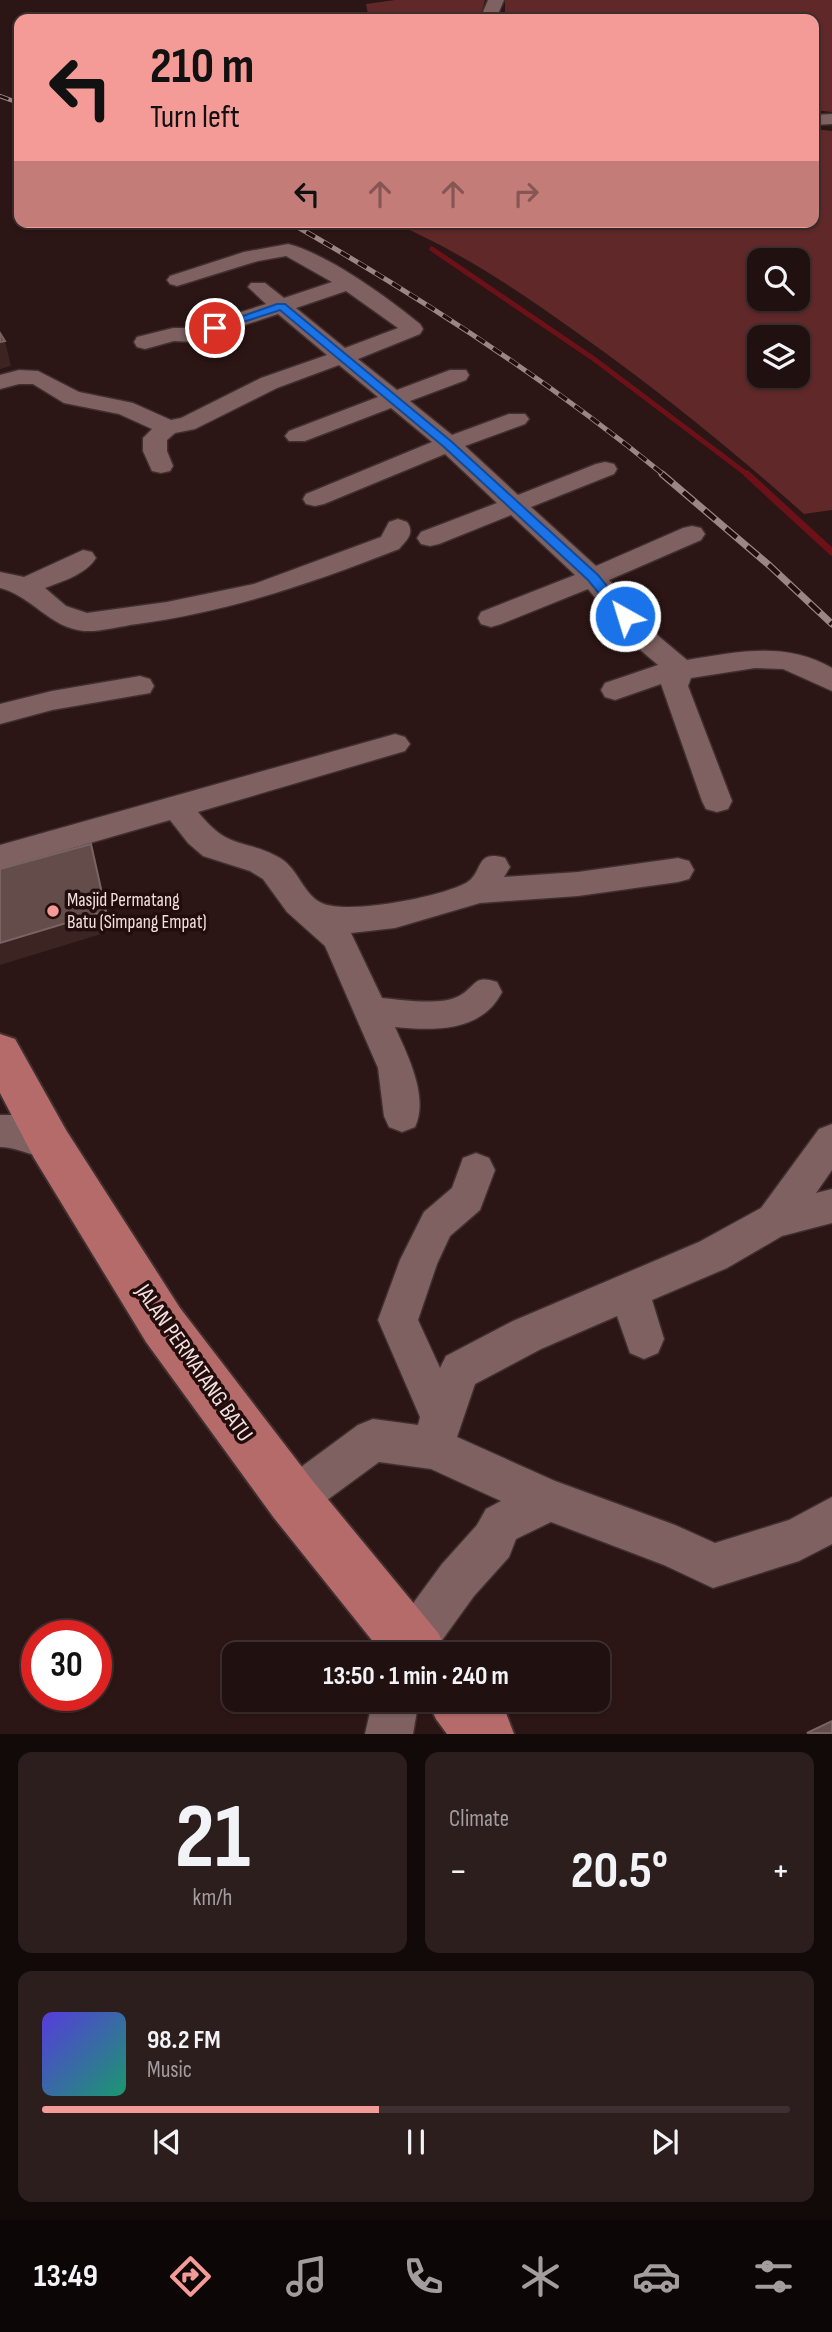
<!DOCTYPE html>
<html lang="en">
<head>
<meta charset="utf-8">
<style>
  body { margin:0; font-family:"Sofia Sans Condensed",sans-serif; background:#2d1e1e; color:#f1f3f6; height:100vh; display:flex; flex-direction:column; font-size:26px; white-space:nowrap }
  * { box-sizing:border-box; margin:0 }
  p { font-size:23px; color:#a29d9f }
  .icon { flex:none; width:38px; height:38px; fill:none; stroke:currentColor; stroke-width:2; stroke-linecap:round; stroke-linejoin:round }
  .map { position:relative; height:1734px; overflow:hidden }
  .sheet { display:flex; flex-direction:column; gap:18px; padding:18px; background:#120909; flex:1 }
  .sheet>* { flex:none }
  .guide { position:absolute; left:14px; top:14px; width:805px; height:214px; border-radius:14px; box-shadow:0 2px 5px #0004,0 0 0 2px #3e3030; background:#f59b97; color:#111; overflow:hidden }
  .fabs { position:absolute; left:747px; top:248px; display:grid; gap:14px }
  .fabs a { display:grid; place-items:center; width:63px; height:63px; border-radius:14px; background:#211010; box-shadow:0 2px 5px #0004,0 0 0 2px #3e3030; font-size:35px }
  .speed { position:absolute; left:21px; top:1620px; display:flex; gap:14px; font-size:35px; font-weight:700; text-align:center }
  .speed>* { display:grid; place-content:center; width:91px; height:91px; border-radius:50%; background:#211010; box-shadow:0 2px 5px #0004,0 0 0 2px #3e3030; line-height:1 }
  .speed .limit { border:10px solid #d22; background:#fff; color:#111 }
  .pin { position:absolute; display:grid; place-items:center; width:60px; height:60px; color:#fff; margin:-30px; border:4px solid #fff; border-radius:50%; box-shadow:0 2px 7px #0007 }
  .me { position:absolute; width:77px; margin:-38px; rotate:321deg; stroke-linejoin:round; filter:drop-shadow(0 0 5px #0008) }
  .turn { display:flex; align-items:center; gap:24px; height:147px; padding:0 21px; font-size:32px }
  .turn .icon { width:91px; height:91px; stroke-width:2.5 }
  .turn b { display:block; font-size:49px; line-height:60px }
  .lanes { display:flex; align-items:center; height:66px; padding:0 21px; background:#0003; justify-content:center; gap:35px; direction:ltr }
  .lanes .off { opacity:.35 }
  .big { font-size:52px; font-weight:700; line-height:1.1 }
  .sheet .card { flex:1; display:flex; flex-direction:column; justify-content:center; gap:10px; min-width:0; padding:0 24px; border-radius:14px; background:#2d1e1e }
  .sheet .dial { align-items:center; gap:0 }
  .dial b { font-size:91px; line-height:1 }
  .song { display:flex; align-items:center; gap:21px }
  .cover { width:84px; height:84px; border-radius:10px; background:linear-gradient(135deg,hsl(250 70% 55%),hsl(160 70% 35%)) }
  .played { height:7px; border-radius:4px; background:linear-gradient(90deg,#f59b97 45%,#3e3030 45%) }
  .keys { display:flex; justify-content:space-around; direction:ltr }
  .heat { display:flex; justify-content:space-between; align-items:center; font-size:38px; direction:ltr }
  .sheet .tiles { flex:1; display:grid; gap:18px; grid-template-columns:1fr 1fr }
  .card:last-child { grid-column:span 2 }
  .trip { position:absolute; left:222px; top:1642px; width:388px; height:70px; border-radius:14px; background:#211010; box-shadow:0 2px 5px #0004,0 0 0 2px #3e3030; font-weight:700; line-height:70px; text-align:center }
  .menu { display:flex; height:112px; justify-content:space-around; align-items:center; background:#0d0606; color:#a29d9f }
  .menu .icon { width:49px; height:49px }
  .menu .active { color:#f59b97 }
  .menu b { font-size:32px; color:#f1f3f6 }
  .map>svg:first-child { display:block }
</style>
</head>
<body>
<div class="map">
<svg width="832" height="1734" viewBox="0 0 832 1734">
  <rect width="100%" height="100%" fill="#2c1515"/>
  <!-- green -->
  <g fill="#602828" fill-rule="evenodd">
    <path d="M 395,0 L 485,0 L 480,19 L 369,19 L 366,4 Z"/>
    <path d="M 505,0 L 832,0 L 832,112 L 814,110 L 814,19 L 505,19 Z"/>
    <path d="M 814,129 L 832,131 L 832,510 L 804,514 C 732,450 658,390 579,334 C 517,290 463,253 392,222 L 814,222 ZM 760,261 L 798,261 L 798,299 L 760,299 ZM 760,338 L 798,338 L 798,376 L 760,376 Z"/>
  </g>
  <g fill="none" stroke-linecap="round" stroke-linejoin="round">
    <!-- stream-far1 -->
    <path stroke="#6d1119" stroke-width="5" d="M 432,249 L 594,359 L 748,475"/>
    <!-- stream -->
    <path stroke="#6d1119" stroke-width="7" d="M 747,474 L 832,552"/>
    <defs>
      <g id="street">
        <path d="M 488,0 L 504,0 L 496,19 L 480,19 Z"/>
        <path d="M 832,114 L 832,124 L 814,125 L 814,115 Z"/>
        <path d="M 288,244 C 328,254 388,298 420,324 L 423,329 L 420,334 L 358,359 L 397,390 L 450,370 L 466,370 L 469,375 L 466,380 L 410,401 L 452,435 L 509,414 L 525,414 L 529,419 L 525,424 L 465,446 L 518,495 L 596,464 L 605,462 L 614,464 L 617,469 L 614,474 L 531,507 L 596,566 L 683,528 L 692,526 L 701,528 L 705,534 L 701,540 L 609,580 L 650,629 L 687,660 C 738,652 785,641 832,668 L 832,691 L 783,669 L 755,668 L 691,678 L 688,686 L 732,801 L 728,809 L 717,812 L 706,809 L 702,801 L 661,684 L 615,700 L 605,697 L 601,690 L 605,683 L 658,665 L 630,641 L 588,589 L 501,624 L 491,627 L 481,624 L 478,618 L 481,612 L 575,575 L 511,515 L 439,544 L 430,546 L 421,544 L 417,538 L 421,532 L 497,503 L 445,454 L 324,504 L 315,506 L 306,504 L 303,499 L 306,494 L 432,442 L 391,408 L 305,441 L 289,441 L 285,436 L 289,431 L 378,397 L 339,365 L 277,388 L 195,429 L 175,433 L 167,440 L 167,451 L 173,466 L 170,471 L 161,473 L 152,471 L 143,451 L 143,438 L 152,429 L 119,414 L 64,403 L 33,384 L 19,384 L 0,389 L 0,375 L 19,370 L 38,371 L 79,392 L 133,403 L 171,420 L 181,418 L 261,378 L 327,355 L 278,314 L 193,342 L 174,341 L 145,349 L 137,347 L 134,342 L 137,337 L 173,328 L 191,328 L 266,304 L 248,287 L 251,283 L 265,283 L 284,298 L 332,282 L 286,256 L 258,261 L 177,286 L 170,284 L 167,280 L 170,276 L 244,252 ZM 346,291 L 398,328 L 345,348 L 296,308 Z"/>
        <path d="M 398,519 L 407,522 C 415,533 407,540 399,549 C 312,583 231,611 137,624 C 121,626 101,632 84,631 C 50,628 32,596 0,588 L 0,572 L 24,577 L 83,550 L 92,552 L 96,558 C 85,575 63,581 45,588 L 66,606 L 87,613 L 167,602 L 254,584 L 381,537 L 389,522 Z"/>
        <path d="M 140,676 L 150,679 L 154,686 L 150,693 L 52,710 L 0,724 L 0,704 L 52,691 Z"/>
        <path d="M 395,734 L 405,737 L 410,744 L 405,751 L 198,812 C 230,852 243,837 280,858 C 299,869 303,896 324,904 C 351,914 440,897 466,883 C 484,873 474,849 505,858 L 510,867 L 504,877 L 578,872 L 678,858 L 689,861 L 694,870 L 689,879 L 678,882 L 578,896 L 480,903 L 395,928 L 351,933 L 382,998 C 404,1000 440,1006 459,996 C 477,986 473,974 497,982 L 502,992 C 482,1032 434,1031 395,1027 C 408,1056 429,1097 415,1127 L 402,1132 L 389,1127 L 384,1116 L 378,1068 L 325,946 L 287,912 L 263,879 L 250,871 L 203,856 L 188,843 L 170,820 L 0,869 L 0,845 Z"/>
        <path d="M 0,1115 L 12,1115 L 63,1132 L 68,1144 L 63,1156 C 41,1164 23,1147 0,1147 Z"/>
        <path d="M 832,1124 L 832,1170 L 816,1193 L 832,1189 L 832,1223 L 782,1236 L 727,1268 L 652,1300 L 664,1339 L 658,1353 L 644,1359 L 630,1353 L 617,1316 L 541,1349 L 475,1384 L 457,1437 L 555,1481 L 675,1525 L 715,1543 L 789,1520 L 832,1497 L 832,1544 L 799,1561 L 713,1588 L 664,1565 L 551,1522 L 516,1539 L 509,1557 L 474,1596 L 432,1654 L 385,1654 L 395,1628 L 442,1564 L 477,1525 L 486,1509 L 501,1501 L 431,1469 L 379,1462 L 308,1514 L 293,1521 L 278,1514 L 271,1499 L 278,1484 L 358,1425 L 373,1419 L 418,1425 L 420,1417 L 378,1320 L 400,1260 L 424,1212 L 452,1188 L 463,1158 L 476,1153 L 489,1158 L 495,1170 L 480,1210 L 450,1236 L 437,1264 L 418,1320 L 440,1368 L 446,1356 L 513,1321 L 699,1242 L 761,1208 L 819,1129 Z"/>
        <path d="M 373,1699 L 419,1699 L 413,1734 L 365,1734 Z"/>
      </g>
      <g id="primary">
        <path d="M 0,1034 L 15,1039 L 66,1130 L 180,1308 L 312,1480 L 439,1634 L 447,1654 L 383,1654 L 274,1518 L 146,1342 L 34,1158 L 0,1093 Z"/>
        <path d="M 427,1699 L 494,1699 L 506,1713 L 514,1734 L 447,1734 L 436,1719 Z"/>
      </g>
    </defs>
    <!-- street casing -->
    <use href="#street" stroke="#402f2f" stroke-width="3"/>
    <!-- primary casing -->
    <use href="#primary" stroke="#402f2f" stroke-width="4"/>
    <!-- street -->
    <use href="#street" fill="#7e6160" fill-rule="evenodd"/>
    <!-- primary -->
    <use href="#primary" fill="#b56b69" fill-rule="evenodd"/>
    <defs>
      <path id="rail-far2" d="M 0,96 L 19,103"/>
      <path id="rail-far1" d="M 289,222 C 420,297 547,379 664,475"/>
      <path id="rail" d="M 662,474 L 770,566 L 832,624"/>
    </defs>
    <!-- rail-far2 casing -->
    <use href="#rail-far2" stroke="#9a8685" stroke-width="4.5"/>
    <!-- rail-far1 casing -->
    <use href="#rail-far1" stroke="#9a8685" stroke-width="5"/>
    <!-- rail casing -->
    <use href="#rail" stroke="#9a8685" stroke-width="7"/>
    <!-- rail-far2 -->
    <use href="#rail-far2" stroke="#220c0c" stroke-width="2.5" stroke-dasharray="9" stroke-linecap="butt"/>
    <!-- rail-far1 -->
    <use href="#rail-far1" stroke="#220c0c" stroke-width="3.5" stroke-dasharray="10" stroke-linecap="butt"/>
    <!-- rail -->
    <use href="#rail" stroke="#220c0c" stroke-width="4.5" stroke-dasharray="14" stroke-linecap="butt"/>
  </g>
  <!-- shaded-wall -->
  <g fill="#3c2423">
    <path d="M 5,341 L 11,366 L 0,369 L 0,342 Z"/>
    <path d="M 91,844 L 111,931 L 0,965 L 0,943 Z"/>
  </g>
  <!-- building -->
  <g fill="#644c4b" stroke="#7a6463" stroke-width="2">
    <path d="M 0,333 L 5,341 L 0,342 Z"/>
    <path d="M 91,844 L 106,911 L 0,943 L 0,869 Z"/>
    <path d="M 832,1721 L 832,1733 L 807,1733 Z"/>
  </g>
  <!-- route -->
  <path fill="#1a73e8" stroke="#114b97" stroke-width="2" d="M 277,304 L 285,304 L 452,442 L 598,575 L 629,613 L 629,619 L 620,619 L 588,580 L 444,447 L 280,310 L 219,330 L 209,328 Z"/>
  <!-- markers -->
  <circle fill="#f59b97" stroke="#220c0c" stroke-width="2.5" cx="53" cy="911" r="7"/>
  <g text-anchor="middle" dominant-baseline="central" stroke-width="7" stroke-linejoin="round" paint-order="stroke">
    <!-- poi labels -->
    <g font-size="19" fill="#f2e1e0" stroke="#220c0c" text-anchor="start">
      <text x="67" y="900">Masjid Permatang<tspan x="67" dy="22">Batu (Simpang Empat)</tspan></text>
    </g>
    <!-- near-street labels -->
    <g font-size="23" fill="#f2e1e0" stroke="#220c0c">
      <text transform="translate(194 1363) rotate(55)">JALAN PERMATANG BATU</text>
    </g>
  </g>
</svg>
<div class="fabs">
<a><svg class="icon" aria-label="search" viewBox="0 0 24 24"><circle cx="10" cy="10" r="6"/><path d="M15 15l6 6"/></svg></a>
<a><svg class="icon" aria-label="layers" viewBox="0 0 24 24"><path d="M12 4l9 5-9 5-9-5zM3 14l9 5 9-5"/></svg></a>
</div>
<div class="speed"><div class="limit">30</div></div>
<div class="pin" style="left:215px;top:328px;background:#d93025"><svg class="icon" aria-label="arrive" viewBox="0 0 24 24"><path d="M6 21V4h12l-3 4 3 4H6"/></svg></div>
<svg class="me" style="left:625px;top:616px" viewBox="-20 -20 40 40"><circle r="17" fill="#1a73e8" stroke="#fff" stroke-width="3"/><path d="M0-11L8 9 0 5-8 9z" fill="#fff"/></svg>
<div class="trip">13:50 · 1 min · 240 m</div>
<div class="guide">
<div class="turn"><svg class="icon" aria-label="left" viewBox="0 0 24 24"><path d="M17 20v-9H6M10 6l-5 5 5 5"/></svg><div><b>210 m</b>Turn left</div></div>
<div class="lanes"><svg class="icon" aria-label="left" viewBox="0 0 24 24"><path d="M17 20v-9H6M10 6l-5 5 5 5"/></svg><svg class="icon off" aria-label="ahead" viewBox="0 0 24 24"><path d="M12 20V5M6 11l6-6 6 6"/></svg><svg class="icon off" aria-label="ahead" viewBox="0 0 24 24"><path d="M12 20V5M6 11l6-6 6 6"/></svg><svg class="icon off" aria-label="right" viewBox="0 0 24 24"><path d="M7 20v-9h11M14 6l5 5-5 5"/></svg></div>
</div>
</div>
<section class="sheet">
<div class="tiles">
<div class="card dial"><b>21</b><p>km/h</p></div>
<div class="card"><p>Climate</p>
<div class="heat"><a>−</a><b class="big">20.5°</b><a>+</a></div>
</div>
<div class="card">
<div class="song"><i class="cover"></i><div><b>98.2 FM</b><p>Music</p></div></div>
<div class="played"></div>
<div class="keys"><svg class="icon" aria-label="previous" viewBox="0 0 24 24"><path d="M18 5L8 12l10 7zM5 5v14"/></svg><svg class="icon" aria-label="pause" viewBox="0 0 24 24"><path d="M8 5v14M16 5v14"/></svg><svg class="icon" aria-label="next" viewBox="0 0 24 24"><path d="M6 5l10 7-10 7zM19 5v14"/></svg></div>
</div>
</div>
</section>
<nav class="menu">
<b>13:49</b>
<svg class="icon active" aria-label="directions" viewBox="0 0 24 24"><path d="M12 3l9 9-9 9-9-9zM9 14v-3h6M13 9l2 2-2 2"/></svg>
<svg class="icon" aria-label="music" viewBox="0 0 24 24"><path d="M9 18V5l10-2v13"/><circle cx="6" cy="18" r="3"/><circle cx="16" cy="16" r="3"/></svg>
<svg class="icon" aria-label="phone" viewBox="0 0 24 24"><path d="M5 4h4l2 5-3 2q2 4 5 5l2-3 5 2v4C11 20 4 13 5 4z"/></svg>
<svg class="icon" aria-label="climate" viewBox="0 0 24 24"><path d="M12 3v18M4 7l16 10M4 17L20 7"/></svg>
<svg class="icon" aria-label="car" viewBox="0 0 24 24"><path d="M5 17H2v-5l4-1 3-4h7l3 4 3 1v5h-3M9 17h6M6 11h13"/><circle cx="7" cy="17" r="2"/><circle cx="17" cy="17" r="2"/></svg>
<svg class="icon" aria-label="filters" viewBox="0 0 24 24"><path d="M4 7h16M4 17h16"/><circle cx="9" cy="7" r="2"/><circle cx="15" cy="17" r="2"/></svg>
</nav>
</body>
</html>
